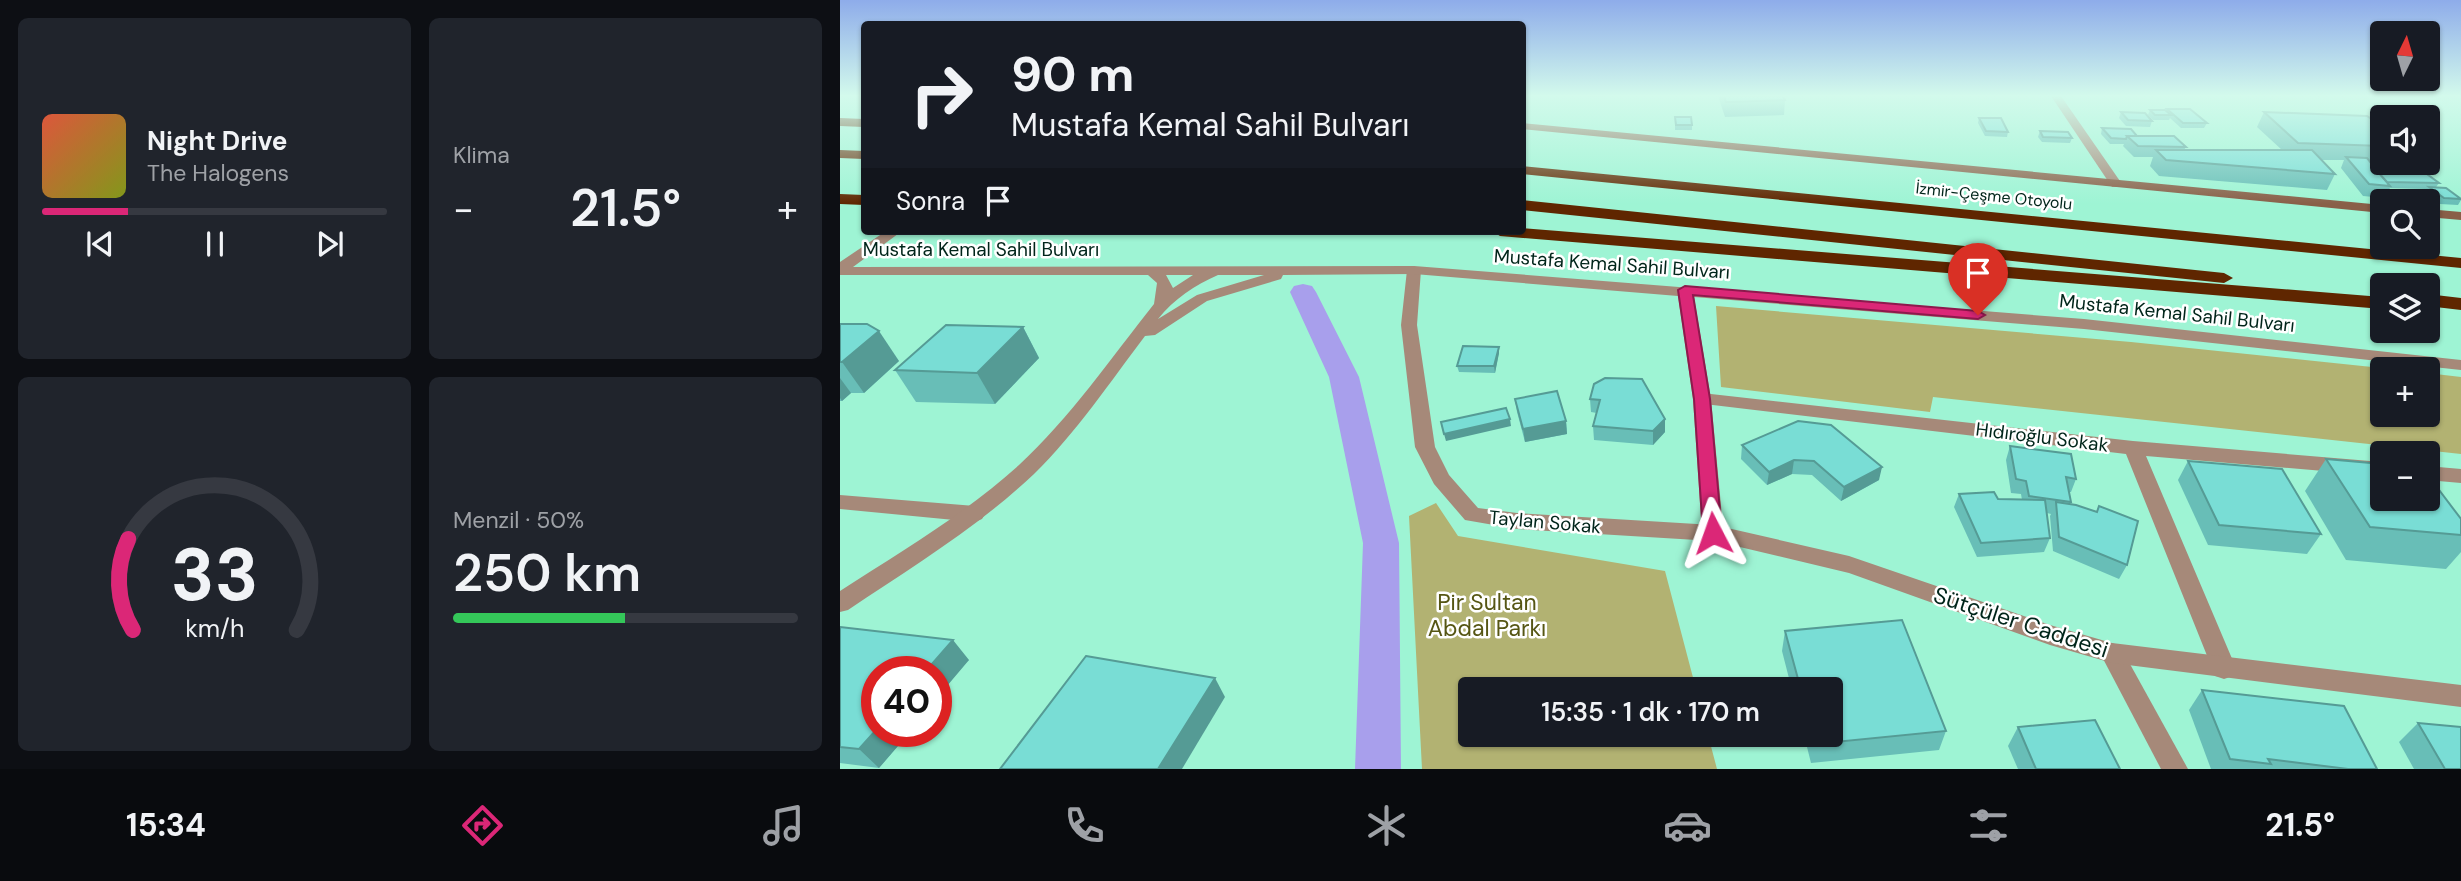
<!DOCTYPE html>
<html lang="tr">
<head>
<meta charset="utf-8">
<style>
  body { margin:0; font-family:"DM Sans",sans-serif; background:#20242c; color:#f1f3f6; height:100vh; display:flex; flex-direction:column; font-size:26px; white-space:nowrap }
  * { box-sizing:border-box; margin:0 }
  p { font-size:23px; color:#9ea1a6 }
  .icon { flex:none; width:38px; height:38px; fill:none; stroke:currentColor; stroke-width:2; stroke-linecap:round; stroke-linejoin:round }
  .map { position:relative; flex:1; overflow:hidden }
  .sheet { display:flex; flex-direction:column; gap:18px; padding:18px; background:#0d0f14; width:840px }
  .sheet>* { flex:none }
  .top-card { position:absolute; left:21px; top:21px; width:665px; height:214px; border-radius:7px; box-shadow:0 2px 5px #0004; background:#171b24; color:#f1f3f6; overflow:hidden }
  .needle { width:46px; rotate:5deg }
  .tools { position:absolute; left:1530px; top:21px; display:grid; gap:14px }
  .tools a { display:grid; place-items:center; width:70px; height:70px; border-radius:7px; background:#171b24; box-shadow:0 2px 5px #0004; font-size:35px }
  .speed { position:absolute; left:21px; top:656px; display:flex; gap:14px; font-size:35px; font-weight:700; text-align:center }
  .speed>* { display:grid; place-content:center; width:91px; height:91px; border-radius:50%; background:#171b24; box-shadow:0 2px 5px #0004; line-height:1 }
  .speed .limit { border:10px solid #d22; background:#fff; color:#111 }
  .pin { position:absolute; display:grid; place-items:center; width:60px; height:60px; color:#fff; margin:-72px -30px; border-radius:50% 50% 50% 0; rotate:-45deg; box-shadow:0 0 7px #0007 }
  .pin .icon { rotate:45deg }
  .me { position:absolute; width:77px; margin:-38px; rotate:356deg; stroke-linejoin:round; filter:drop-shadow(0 0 5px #0008) }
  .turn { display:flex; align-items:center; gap:24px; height:147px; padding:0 35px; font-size:32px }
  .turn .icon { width:91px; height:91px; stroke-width:2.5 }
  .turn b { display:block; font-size:49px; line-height:60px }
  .then { display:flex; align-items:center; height:66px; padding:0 35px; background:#0003; gap:14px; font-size:26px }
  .big { font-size:52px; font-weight:600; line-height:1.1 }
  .sheet .card { flex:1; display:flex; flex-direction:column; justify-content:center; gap:10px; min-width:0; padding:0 24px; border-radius:10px; background:#20242c }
  .sheet .dial { align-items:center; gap:0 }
  .dial svg { height:182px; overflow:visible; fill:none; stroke:#363941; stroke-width:7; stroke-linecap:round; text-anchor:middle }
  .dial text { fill:#f1f3f6; stroke:none }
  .song { display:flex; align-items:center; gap:21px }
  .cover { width:84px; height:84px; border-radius:10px; background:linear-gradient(135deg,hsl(10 70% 55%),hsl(70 70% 35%)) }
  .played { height:7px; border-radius:4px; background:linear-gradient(90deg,#db2777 25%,#363941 25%) }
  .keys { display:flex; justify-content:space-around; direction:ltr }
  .heat { display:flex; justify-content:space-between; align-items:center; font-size:38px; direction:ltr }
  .charge { height:10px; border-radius:5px; background:linear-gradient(90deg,#34c759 50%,#363941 0) }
  .sheet .tiles { flex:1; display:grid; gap:18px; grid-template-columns:repeat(2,1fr) }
  .trip { position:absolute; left:618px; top:677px; width:385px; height:70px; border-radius:7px; background:#171b24; box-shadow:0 2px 5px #0004; font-weight:600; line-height:70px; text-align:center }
  .menu { display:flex; height:112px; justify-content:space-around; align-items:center; background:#090b0e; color:#9ea1a6 }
  .menu .icon { width:49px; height:49px }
  .menu .selected { color:#db2777 }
  .menu b { font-size:32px; color:#f1f3f6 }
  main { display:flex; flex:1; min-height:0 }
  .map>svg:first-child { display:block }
</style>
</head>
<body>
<main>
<section class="sheet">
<div class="tiles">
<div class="card">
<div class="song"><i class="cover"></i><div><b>Night Drive</b><p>The Halogens</p></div></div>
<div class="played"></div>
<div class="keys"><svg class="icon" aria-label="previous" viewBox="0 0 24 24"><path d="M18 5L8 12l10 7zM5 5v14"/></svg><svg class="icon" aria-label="pause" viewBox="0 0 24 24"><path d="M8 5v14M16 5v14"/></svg><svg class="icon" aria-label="next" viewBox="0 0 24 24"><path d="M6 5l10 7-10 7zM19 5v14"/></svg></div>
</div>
<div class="card"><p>Klima</p>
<div class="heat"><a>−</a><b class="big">21.5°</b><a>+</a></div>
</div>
<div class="card dial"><svg viewBox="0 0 100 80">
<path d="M14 69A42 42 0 1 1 86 69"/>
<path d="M14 69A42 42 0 0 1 12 29" stroke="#db2777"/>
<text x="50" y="56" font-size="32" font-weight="700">33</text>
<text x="50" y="72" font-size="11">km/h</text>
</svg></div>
<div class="card"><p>Menzil · 50%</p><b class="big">250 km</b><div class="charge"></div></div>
</div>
</section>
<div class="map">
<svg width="1621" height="769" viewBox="0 0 1621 769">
  <rect width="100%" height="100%" fill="#9ef4d4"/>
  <!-- green -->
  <g fill="#b2b272">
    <path d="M 876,306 L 1291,342 L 1551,369 L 1542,369 L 1542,415 L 1587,415 L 1587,373 L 1621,377 L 1621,454 L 1093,397 L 1090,412 L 881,387 Z"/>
    <path d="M 596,503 L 618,536 L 825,571 L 856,689 L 630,690 L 630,735 L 868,735 L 877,769 L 582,769 L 569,516 Z"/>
  </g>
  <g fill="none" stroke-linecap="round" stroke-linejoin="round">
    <!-- canal -->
    <path fill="#a89fec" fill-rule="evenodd" d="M 463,284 L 472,286 L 476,292 L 519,377 L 559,543 L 561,769 L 515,769 L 523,543 L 489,377 L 450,292 L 454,286 Z"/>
    <!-- minor -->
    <g fill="#a68979" fill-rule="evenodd">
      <path d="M 1211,96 L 1221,96 L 1282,184 L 1280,187 L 1272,187 Z"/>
      <path d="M 574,266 L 581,270 L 577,325 L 595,447 L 609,475 L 638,508 L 677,513 L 873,525 L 880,527 L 884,533 L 880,539 L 873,541 L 677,529 L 625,520 L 594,484 L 575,447 L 561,325 L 567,270 Z"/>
      <path d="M 862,393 L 1293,441 L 1542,462 L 1542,476 L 1306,456 L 1396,668 L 1393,676 L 1384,679 L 1375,676 L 1372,668 L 1286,454 L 856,403 L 853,399 L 856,395 Z"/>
      <path d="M 1587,466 L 1621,469 L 1621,483 L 1587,480 Z"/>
      <path d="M 0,495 L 135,506 L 142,509 L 145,514 L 142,519 L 135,522 L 0,509 Z"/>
      <path d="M 1272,643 L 1280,646 L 1348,769 L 1321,769 L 1260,653 L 1264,646 Z"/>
    </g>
    <!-- tertiary -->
    <path fill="#a68979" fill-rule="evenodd" d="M 46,231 L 62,231 L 13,267 L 574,266 L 1244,319 L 1621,360 L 1621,370 L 1244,329 L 854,297 L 871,399 L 883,527 L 1009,556 L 1210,625 L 1272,643 L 1621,685 L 1621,707 L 1272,663 L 1210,645 L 1009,573 L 866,539 L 862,533 L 853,399 L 838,296 L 574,274 L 443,275 L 441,279 L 367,301 L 315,335 L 305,336 C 270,382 236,433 194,474 C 138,527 72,567 8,610 L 0,612 L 0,591 C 62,551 125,514 179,465 C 230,418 271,358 314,304 L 317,283 L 308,275 L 0,275 L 0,262 ZM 326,275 L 353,275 L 333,288 ZM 378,275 L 424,275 L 357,295 L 318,319 C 334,299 355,285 378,275 Z"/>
    <!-- secondary -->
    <g fill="#895f48" fill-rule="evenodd">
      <path d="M 682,123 L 1542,205 L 1542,213 L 682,129 Z"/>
      <path d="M 1587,209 L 1621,212 L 1621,220 L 1587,217 Z"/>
    </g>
    <!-- motorway -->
    <g fill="#5f2600" fill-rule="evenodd">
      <path d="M 0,118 L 24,119 L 24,127 L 0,126 Z"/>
      <path d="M 0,150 L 24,151 L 24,159 L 0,158 Z"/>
      <path d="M 682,166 L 1621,258 L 1621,268 L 682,174 Z"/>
      <path d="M 0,194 L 24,195 L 24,205 L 0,204 Z"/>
      <path d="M 682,200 L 1384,273 L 1393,278 L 1384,283 L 682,210 Z"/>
      <path d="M 682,228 L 1542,297 L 1542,309 L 660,236 L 652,231 L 682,231 Z"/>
      <path d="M 1587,294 L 1621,298 L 1621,310 L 1587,306 Z"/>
    </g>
  </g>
  <!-- wall -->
  <g fill="#68beb7">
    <rect x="747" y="96" width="16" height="1"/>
    <path d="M 878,96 L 943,96 L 945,100 L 944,115 L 885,117 Z"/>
    <path d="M 1327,109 L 1367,123 L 1364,128 L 1341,128 L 1330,118 L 1329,120 L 1313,120 L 1308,115 L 1310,110 L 1327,111 Z"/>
    <path d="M 1281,112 L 1312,121 L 1310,127 L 1286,126 L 1279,118 Z"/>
    <path d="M 1424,112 L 1542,126 L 1542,162 L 1529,161 L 1537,171 L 1548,171 L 1549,169 L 1557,170 L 1559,166 L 1599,183 L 1596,187 L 1621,199 L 1621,200 L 1618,205 L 1600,204 L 1586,193 L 1588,189 L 1550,188 L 1544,198 L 1523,196 L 1501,168 L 1504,160 L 1481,160 L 1495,174 L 1487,190 L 1319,176 L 1310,166 L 1313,157 L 1294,157 L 1283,146 L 1284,144 L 1270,144 L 1261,134 L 1262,128 L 1346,147 L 1344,150 L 1442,150 L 1417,127 Z"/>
    <path d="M 835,117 L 852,125 L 852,130 L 835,130 Z"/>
    <path d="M 1139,118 L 1168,132 L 1167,137 L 1145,136 L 1138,123 Z"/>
    <path d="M 1200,131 L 1232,138 L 1230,143 L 1202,142 L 1198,137 Z"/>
    <path d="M 0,324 L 59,361 L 24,393 L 11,393 L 2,401 L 0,401 Z"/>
    <path d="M 183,327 L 199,358 L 155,404 L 76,402 L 55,370 Z"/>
    <path d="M 659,347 L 659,353 L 655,373 L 619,372 L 617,366 Z"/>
    <path d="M 754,384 L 825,432 L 813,445 L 754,440 L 753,426 L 757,413 L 751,412 L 750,399 Z"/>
    <path d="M 675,399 L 726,421 L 727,434 L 685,442 L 677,412 Z"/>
    <path d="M 958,421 L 1039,480 L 1001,501 L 972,475 L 952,474 L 927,485 L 901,459 L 902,445 Z"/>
    <path d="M 1170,446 L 1236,479 L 1231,492 L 1229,492 L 1231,502 L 1230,504 L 1256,512 L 1259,506 L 1287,565 L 1279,579 L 1213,551 L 1210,516 L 1211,514 L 1207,513 L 1210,538 L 1204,552 L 1137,557 L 1114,507 L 1119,494 L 1158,499 L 1182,500 L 1181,494 L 1171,493 L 1166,460 Z"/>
    <path d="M 1486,459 L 1621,519 L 1621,552 L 1606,569 L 1506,560 L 1465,491 Z"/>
    <path d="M 1348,461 L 1481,534 L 1467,554 L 1368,545 L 1338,480 Z"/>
    <path d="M 0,627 L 129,660 L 37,732 L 70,732 L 39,768 L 0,763 Z"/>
    <path d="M 945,631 L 1106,731 L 1099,750 L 971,763 L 964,735 L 990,735 L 990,690 L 952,690 L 942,651 Z"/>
    <path d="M 1362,690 L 1537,769 L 1371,769 L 1349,710 Z"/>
    <path d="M 1578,723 L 1621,769 L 1574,769 L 1559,742 Z"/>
    <path d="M 1178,727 L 1280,769 L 1178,769 L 1168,746 Z"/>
  </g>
  <!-- shaded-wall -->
  <g fill="#559b95">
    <path d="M 183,327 L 199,358 L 155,404 L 137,373 Z"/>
    <path d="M 39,331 L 59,361 L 24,393 L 2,362 Z"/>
    <path d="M 659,347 L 659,353 L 655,373 L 654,366 Z"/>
    <path d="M 0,378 L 11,393 L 2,401 L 0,398 Z"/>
    <path d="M 670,419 L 671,426 L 606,441 L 604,434 Z"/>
    <path d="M 825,419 L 825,432 L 813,445 L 813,431 Z"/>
    <path d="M 726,421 L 727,434 L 685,442 L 683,429 Z"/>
    <path d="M 954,460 L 952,474 L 927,485 L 929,472 Z"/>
    <path d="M 1042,467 L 1039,480 L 1001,501 L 1004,487 Z"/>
    <path d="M 113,640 L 129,660 L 96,699 L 96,672 L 85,672 Z"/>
    <path d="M 375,678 L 385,697 L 342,769 L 318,769 Z"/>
    <path d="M 37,729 L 37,732 L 70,732 L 39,768 L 19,749 Z"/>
  </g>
  <!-- building -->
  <g fill="#79ddd5" stroke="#559b95" stroke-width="2">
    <path d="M 884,96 L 943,96 L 945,100 L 886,102 Z"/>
    <path d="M 1327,109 L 1350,109 L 1367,123 L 1343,123 Z"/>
    <path d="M 1310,110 L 1325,110 L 1331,115 L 1315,115 Z"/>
    <path d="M 1281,112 L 1305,113 L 1312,121 L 1288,120 Z"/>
    <path d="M 1424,112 L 1527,116 L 1542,126 L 1542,146 L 1458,143 Z"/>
    <path d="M 835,117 L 851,117 L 852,125 L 836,125 Z"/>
    <path d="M 1139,118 L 1161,118 L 1168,132 L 1146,131 Z"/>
    <path d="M 1262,128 L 1291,129 L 1297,136 L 1287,136 L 1286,139 L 1271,138 Z"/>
    <path d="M 1200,131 L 1228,132 L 1232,138 L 1203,137 Z"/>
    <path d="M 1287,136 L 1334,136 L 1346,147 L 1298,146 Z"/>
    <path d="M 1316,150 L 1472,150 L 1495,174 L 1326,160 Z"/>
    <path d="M 1506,157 L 1527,158 L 1550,186 L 1529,184 Z"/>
    <path d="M 1559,166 L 1576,166 L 1599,183 L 1547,182 L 1537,171 L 1551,171 L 1549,169 L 1564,170 Z"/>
    <path d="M 1589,187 L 1606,188 L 1621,199 L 1604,198 Z"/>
    <path d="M 0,324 L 27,324 L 39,331 L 2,362 L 0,362 Z"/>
    <path d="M 106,325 L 183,327 L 137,373 L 55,370 Z"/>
    <path d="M 623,346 L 659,347 L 654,366 L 617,366 Z"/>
    <path d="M 765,378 L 802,379 L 825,419 L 813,431 L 753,426 L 760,400 L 750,399 L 754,384 Z"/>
    <path d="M 717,391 L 726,421 L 683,429 L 675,399 Z"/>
    <path d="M 666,408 L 670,419 L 604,434 L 601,422 Z"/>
    <path d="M 958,421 L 991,425 L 1042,467 L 1004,487 L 974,461 L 954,460 L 929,472 L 902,445 Z"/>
    <path d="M 1170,446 L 1231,454 L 1236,479 L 1226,477 L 1231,502 L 1189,496 L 1186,481 L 1176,479 Z"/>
    <path d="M 1486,459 L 1542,464 L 1542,499 L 1587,499 L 1587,474 L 1621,519 L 1621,535 L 1530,527 Z"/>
    <path d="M 1348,461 L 1442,469 L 1481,534 L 1379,525 Z"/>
    <path d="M 1154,492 L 1158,499 L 1205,500 L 1210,538 L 1141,543 L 1119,494 Z"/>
    <path d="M 1216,502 L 1236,505 L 1257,512 L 1259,506 L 1298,521 L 1287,565 L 1219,537 Z"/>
    <path d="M 1062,620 L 1106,731 L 975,744 L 973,735 L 990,735 L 990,690 L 961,690 L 945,631 Z"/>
    <path d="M 0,627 L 113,640 L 85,672 L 37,672 L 37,729 L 19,749 L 0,747 Z"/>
    <path d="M 246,656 L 375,678 L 318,769 L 160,769 Z"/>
    <path d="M 1362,690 L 1504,706 L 1537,769 L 1508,769 L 1428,759 L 1431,764 L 1390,759 Z"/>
    <path d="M 1255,720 L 1280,769 L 1196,769 L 1178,727 Z"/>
    <path d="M 1578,723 L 1621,727 L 1621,769 L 1605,769 Z"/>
  </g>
  <!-- sky -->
  <linearGradient id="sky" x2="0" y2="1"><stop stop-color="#8eacea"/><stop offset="0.47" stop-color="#d3faec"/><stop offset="1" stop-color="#d3faec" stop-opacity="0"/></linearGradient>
  <rect width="1621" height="204" fill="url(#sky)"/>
  <!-- route -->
  <path fill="#db2777" stroke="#8e194d" stroke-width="2" d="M 845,286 L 1138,311 L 1145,315 L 1138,319 L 853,295 L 870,399 L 882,533 L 879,538 L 873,540 L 866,538 L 863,533 L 854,399 L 838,290 Z"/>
  <g text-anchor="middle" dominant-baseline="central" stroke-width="5" stroke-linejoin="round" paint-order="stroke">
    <!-- far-street labels -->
    <g font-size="16" fill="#00251a" stroke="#fff">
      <text transform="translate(1154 196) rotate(6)">İzmir-Çeşme Otoyolu</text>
    </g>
    <!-- street labels -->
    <g font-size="19" fill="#00251a" stroke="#fff">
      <text x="141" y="249">Mustafa Kemal Sahil Bulvarı</text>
      <text transform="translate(772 264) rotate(4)">Mustafa Kemal Sahil Bulvarı</text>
      <text transform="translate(1337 313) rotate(6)">Mustafa Kemal Sahil Bulvarı</text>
      <text transform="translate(1202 437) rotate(7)">Hıdıroğlu Sokak</text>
      <text transform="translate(705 522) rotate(5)">Taylan Sokak</text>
    </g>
    <!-- near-park labels -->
    <g font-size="23" fill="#565614" stroke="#fff">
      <text x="647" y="602">Pir Sultan<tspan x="647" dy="26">Abdal Parkı</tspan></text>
    </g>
    <!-- near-street labels -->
    <g font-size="23" fill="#00251a" stroke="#fff">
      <text transform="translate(1181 622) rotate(18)">Sütçüler Caddesi</text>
    </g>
  </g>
</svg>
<div class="tools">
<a><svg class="needle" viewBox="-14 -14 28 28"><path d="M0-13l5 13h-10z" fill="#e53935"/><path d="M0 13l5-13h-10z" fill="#9ea1a6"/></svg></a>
<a><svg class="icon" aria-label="sound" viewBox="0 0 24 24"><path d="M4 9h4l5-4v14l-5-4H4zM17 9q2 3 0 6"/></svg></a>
<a><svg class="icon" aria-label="search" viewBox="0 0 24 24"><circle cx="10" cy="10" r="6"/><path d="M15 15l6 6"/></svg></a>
<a><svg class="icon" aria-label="layers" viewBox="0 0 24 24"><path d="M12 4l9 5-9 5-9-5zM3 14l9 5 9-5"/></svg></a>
<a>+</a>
<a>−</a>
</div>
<div class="speed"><div class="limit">40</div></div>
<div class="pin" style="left:1138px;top:315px;background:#d93025"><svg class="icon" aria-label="arrive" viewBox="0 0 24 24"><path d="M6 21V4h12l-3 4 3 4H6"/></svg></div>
<svg class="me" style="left:873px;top:533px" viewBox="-20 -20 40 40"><path d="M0-17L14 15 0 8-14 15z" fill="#db2777" stroke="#fff" stroke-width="4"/></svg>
<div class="trip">15:35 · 1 dk · 170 m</div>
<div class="top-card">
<div class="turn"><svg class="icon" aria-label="right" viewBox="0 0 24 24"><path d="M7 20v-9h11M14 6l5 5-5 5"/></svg><div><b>90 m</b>Mustafa Kemal Sahil Bulvarı</div></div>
<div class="then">Sonra<svg class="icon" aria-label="arrive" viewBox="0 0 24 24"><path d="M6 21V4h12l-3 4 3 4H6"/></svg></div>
</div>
</div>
</main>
<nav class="menu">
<b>15:34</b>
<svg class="icon selected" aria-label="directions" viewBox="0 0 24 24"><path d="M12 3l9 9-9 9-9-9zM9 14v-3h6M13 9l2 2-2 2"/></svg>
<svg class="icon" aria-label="music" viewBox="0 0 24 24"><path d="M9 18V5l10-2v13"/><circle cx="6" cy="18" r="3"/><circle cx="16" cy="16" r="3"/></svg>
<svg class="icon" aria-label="phone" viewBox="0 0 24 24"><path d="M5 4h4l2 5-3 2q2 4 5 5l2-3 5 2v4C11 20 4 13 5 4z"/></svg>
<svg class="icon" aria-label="climate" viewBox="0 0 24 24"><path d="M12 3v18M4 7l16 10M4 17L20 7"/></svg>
<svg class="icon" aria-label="car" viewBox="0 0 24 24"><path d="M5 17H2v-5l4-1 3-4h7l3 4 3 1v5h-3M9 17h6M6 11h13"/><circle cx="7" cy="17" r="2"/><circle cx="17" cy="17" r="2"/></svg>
<svg class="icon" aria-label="filters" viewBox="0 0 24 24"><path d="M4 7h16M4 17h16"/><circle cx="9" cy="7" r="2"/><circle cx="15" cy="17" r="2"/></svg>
<b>21.5°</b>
</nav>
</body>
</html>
